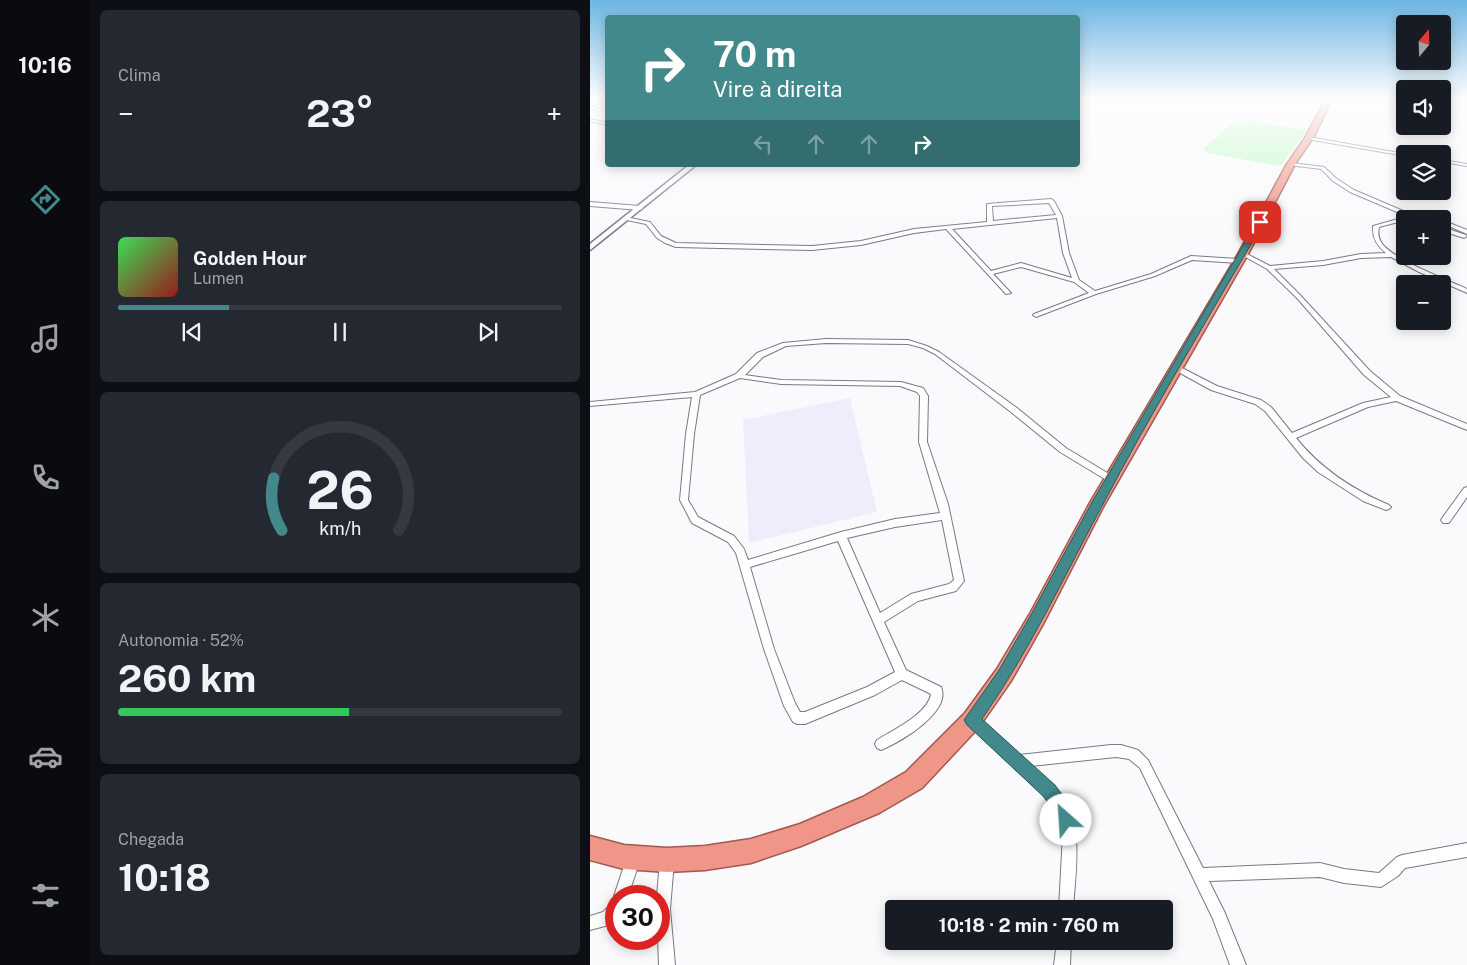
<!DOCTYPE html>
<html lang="pt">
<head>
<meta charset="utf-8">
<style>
  body { margin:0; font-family:"Public Sans",sans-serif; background:#242831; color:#f1f3f6; height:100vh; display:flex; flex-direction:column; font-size:19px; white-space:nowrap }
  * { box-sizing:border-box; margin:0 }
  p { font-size:16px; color:#9ea1a6 }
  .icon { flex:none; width:28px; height:28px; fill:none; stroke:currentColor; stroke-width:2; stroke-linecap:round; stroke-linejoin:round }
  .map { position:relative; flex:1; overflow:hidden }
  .panel { display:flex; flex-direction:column; gap:10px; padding:10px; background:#0d0f14; width:500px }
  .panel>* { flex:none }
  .top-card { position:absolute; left:15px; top:15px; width:475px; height:152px; border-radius:5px; box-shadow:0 2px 12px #0003; background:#41898b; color:#fff; overflow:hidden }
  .needle { width:32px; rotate:19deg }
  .buttons { position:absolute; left:806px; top:15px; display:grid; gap:10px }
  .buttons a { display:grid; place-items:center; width:55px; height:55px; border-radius:5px; background:#171b24; box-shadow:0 2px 12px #0003; font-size:25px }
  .speed { position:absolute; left:15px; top:885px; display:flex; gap:10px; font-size:25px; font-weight:700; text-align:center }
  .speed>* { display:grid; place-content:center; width:65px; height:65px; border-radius:50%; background:#171b24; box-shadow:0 2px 12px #0003; line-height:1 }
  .speed .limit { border:8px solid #d22; background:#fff; color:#111 }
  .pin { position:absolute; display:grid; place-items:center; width:42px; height:42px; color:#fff; margin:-21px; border-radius:10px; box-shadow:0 2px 8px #0006 }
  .me { position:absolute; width:55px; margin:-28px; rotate:334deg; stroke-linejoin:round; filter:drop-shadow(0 0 4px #0008) }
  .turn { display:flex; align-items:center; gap:18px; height:105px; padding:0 25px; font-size:22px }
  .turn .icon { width:65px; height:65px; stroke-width:2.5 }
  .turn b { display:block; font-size:35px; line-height:42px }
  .lanes { display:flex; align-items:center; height:48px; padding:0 25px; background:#0003; justify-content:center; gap:25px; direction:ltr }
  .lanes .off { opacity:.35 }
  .big { font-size:38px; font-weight:700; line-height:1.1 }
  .panel .card { flex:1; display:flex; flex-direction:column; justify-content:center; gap:8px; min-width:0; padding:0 18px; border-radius:8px; background:#242831 }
  .panel .dial { align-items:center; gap:0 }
  .dial svg { height:130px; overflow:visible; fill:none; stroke:#363941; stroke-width:7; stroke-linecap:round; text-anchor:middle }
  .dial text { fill:#f1f3f6; stroke:none }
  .song { display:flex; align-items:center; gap:15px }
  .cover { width:60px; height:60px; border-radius:8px; background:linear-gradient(135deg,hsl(130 70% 55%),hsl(0 70% 35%)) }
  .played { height:5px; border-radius:2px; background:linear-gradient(90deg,#41898b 25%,#363941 25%) }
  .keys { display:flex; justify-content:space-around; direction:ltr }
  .heat { display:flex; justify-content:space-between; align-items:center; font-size:28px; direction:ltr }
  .charge { height:8px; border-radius:4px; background:linear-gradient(90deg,#34c759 52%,#363941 0) }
  .trip { position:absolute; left:295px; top:900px; width:288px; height:50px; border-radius:5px; background:#171b24; box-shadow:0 2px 12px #0003; font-weight:700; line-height:50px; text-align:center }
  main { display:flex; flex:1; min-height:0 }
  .tab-bar { display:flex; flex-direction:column; width:90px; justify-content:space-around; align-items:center; background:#090b0e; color:#9ea1a6 }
  .tab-bar .icon { width:35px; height:35px }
  .tab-bar .selected { color:#41898b }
  .tab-bar b { font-size:22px; color:#f1f3f6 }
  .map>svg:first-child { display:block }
</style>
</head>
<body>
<main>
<nav class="tab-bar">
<b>10:16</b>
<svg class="icon selected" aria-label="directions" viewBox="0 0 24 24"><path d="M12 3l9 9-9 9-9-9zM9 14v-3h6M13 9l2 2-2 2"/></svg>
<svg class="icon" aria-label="music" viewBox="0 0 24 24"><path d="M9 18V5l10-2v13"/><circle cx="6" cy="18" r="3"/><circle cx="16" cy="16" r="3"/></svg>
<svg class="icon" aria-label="phone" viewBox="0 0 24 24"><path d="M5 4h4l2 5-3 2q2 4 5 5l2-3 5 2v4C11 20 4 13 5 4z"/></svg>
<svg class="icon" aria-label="climate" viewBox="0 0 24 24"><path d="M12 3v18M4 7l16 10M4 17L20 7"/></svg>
<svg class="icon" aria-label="car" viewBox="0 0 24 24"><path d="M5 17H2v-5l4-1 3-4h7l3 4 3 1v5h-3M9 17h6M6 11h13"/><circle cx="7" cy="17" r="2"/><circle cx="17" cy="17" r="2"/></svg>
<svg class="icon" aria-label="filters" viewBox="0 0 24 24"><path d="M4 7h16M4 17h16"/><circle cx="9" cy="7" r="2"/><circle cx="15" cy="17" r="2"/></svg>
</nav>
<section class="panel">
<div class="card"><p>Clima</p>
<div class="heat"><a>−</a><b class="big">23°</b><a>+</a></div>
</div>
<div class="card">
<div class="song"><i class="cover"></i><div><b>Golden Hour</b><p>Lumen</p></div></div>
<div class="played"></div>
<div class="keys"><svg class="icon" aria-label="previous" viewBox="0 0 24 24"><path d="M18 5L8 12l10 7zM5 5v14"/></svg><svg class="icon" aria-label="pause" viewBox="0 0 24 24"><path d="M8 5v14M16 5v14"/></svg><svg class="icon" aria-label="next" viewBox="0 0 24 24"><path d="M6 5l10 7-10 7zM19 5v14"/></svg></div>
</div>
<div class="card dial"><svg viewBox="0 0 100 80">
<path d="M14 69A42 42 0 1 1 86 69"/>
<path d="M14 69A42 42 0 0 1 9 37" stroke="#41898b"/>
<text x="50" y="56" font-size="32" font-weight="700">26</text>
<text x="50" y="72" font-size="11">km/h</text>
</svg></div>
<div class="card"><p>Autonomia · 52%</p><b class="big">260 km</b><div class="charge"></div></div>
<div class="card"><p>Chegada</p><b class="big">10:18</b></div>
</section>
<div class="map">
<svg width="877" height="965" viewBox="0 0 877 965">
  <rect width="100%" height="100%" fill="#fafafd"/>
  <!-- built -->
  <path fill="#efedfc" d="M 260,398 L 287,512 L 159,543 L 153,420 Z"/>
  <!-- green -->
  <path fill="#bef8c1" d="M 664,122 L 718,130 L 690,166 L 617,153 L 613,149 L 641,123 Z"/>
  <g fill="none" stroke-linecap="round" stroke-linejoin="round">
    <defs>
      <g id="minor">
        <path d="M 493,99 L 501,99 L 488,103 L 488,101 Z"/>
        <path d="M 18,100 L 18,103 L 0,111 L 0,108 Z"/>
        <path d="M 0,119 L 18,123 L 18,125 L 0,121 Z"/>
        <path d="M 719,137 L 815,154 L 815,156 L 717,139 Z"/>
        <path d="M 852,160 L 877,164 L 877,166 L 852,162 Z"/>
        <path d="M 701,163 L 734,167 L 747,179 L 764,190 L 818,213 L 848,218 L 824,219 L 819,217 L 812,221 L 789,227 C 788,232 788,237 791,242 C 801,259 858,280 877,289 L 877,293 L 875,292 L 829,272 L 801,257 L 771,258 L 733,265 L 684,269 L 711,296 L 780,371 L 810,396 L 877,424 L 877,430 L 806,401 L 778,407 L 706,438 C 731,469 763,490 799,505 L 801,507 L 799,509 L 796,510 L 773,501 L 728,472 L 713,458 L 675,411 L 665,404 L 621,390 L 583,369 L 587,367 L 590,367 L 627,386 L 671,400 L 681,407 L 702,433 L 773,403 L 801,397 L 774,375 L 707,298 L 677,269 L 650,254 L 655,253 L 680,266 L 733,261 L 771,254 L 796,253 C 787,246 782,238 783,226 L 808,219 L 814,215 L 760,192 L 743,181 L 731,169 L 699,165 L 699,163 Z"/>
        <path d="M 461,199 L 464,201 L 472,216 L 479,253 L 489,280 L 505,291 L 561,274 L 601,256 L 648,259 L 651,261 L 648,263 L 602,260 L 565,276 L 506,294 L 446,317 L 443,315 L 444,314 L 499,293 L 484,282 L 431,267 L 403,274 L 421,293 L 416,294 L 356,229 L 324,233 L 271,245 L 222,250 L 86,247 L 75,243 L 67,238 L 56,224 L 32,219 L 35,217 L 60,222 L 71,236 L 86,243 L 222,246 L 271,241 L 324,229 L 397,222 L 397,204 ZM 459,203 L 466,215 L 403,221 L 402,206 ZM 467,218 L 473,253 L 482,278 L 431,263 L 401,271 L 362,229 Z"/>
        <path d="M 0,202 L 50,206 L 53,208 L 50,210 L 0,206 Z"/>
        <path d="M 852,220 L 877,230 L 877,234 L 852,223 Z"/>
        <path d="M 852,227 L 876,235 L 877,236 L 874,238 L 852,231 Z"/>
        <path d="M 236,339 L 318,340 L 337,346 L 349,352 L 427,408 L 476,448 L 524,477 L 525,479 L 521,482 L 518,481 L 470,452 L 421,412 L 345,354 L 333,348 L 318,344 L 236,343 L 196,346 L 173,357 L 155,375 L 191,380 L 311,382 L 333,388 L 338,396 L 337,442 L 358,504 L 374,581 L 366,591 L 328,601 L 294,622 L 316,670 L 351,687 C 362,712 310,742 291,750 L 287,748 L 285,744 L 287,740 C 303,730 338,714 341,694 L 312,680 L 285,695 L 215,724 L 207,724 L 203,722 L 194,706 L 174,649 L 146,553 L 138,542 L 102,523 L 90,500 L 96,434 L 102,397 L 0,406 L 0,402 L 105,392 L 146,374 L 167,353 L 193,343 ZM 150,378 L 191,384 L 310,386 L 327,392 L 330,396 L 329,442 L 350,513 L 305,519 L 251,532 L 158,560 L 154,549 L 144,536 L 108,517 L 98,500 L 104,434 L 110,395 ZM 352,520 L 364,580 L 359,584 L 321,594 L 290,613 L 257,538 L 305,527 ZM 248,541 L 305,672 L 277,687 L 215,712 L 210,712 L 205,703 L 184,649 L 160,567 Z"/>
        <path d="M 877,487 L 877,497 L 859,523 L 853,523 L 851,520 L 853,517 L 874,488 Z"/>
        <path d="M 382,714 L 386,716 L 429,755 L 521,745 L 531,745 L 548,750 L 558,760 L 613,868 L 730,863 L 754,869 L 789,873 L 807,857 L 812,855 L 877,843 L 877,857 L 815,868 L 808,876 L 791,887 L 754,883 L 730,877 L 619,881 L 634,911 L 656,965 L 640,965 L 623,919 L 550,768 L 539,759 L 526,757 L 441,766 C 453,777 467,788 475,802 C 493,832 485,875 483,909 L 469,909 L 473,833 L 466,811 L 454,796 L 378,724 L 376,720 L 378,716 Z"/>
        <path d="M 43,853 L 48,855 L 50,860 L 38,896 L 26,896 L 26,901 L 24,896 L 36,860 L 38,855 Z"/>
        <path d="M 77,854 L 82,856 L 84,861 L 80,909 L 85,965 L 69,965 L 68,939 L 69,896 L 67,896 L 70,861 L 72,856 Z"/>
        <path d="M 26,902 L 26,920 L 15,926 L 0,930 L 0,916 L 13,912 L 21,904 Z"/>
        <path d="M 467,941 L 481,941 L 480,965 L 464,965 Z"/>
      </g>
      <path id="tertiary" d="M 99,165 L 106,165 L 0,250 L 0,244 Z"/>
      <path id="trunk" d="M 736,99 L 742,99 L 723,138 L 705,164 L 658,254 L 513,507 L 453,624 L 421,681 L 389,727 L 332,788 L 289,813 L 211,846 L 161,863 L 115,870 L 77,872 L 34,869 L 0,860 L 0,836 L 34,845 L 77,848 L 115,846 L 161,839 L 210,824 L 273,797 L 316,772 L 375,713 L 407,669 L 441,612 L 501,501 L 648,254 L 697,164 L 715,138 Z"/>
    </defs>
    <!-- minor casing -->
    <use href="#minor" stroke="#7a7886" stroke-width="2"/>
    <!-- tertiary casing -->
    <use href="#tertiary" stroke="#7a7886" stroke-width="3"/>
    <!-- trunk casing -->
    <use href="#trunk" stroke="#a25950" stroke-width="3"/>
    <!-- minor -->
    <use href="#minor" fill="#fff" fill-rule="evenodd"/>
    <!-- tertiary -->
    <use href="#tertiary" fill="#fff" fill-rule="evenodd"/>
    <!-- trunk -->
    <use href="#trunk" fill="#f09688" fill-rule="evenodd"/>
  </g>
  <!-- sky -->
  <linearGradient id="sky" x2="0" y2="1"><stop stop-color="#6cb6e3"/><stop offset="0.42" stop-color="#fdfdfe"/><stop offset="1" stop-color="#fdfdfe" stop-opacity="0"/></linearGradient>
  <rect width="877" height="234" fill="url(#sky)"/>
  <!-- route -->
  <path fill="#41898b" stroke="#2a595a" d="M 670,220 L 674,222 C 619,317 562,411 511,508 C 473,579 439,652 392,719 L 465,785 L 477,801 L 484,820 L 482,826 L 476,829 L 470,826 L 464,811 L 453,796 L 377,725 L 374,720 L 409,670 L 442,613 L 502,502 L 667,222 Z"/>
</svg>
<div class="buttons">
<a><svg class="needle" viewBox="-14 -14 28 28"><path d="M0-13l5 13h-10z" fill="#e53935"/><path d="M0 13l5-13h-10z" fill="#9ea1a6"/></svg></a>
<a><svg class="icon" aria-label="sound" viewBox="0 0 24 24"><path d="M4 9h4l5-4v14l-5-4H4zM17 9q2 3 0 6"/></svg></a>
<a><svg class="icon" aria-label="layers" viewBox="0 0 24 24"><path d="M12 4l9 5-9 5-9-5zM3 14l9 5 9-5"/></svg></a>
<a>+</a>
<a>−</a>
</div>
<div class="speed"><div class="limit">30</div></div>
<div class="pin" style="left:670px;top:222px;background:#d93025"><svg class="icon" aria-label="arrive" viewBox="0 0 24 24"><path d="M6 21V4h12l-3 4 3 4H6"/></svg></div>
<svg class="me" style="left:476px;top:820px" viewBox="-20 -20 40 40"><circle r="19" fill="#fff"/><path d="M0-13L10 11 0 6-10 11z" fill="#41898b"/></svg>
<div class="trip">10:18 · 2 min · 760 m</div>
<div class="top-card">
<div class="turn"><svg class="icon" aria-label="right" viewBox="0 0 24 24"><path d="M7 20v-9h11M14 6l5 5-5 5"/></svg><div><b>70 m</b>Vire à direita</div></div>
<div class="lanes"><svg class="icon off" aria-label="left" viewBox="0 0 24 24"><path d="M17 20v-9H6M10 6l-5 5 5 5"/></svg><svg class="icon off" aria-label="ahead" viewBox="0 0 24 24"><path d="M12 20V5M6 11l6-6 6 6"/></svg><svg class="icon off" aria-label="ahead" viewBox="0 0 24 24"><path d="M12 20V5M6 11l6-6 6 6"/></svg><svg class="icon" aria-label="right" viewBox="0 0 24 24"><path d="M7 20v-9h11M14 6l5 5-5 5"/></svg></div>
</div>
</div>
</main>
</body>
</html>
